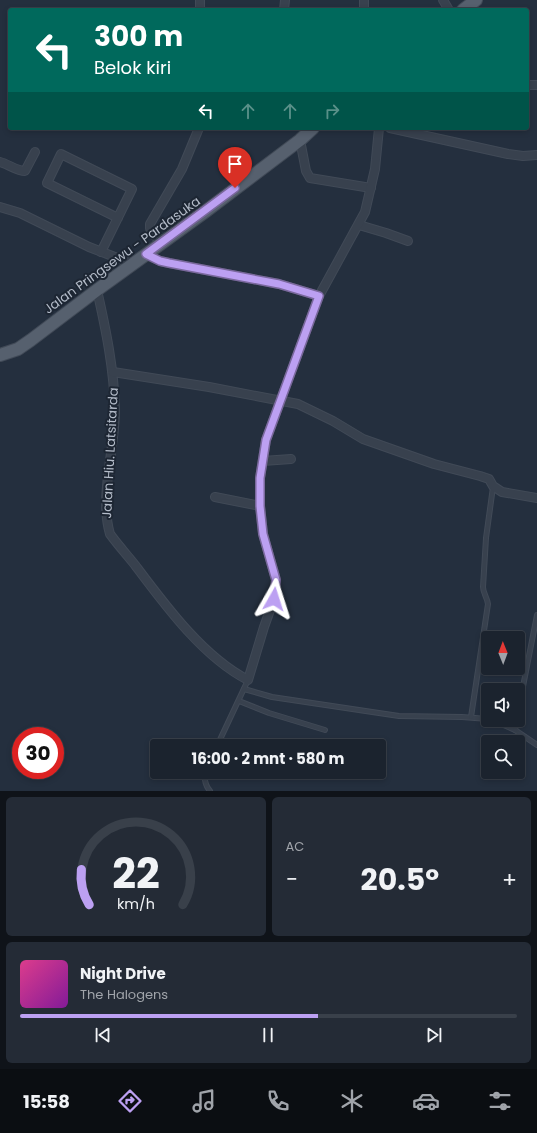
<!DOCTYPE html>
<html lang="id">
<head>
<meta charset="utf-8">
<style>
  body { margin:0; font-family:Poppins,sans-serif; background:#242b36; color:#f1f3f6; height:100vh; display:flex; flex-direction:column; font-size:15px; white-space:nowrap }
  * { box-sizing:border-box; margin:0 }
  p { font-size:13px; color:#a0a4aa }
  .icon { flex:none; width:22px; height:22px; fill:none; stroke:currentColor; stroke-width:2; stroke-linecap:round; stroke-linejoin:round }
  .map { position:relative; height:791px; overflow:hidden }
  .drawer { display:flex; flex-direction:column; gap:6px; padding:6px; background:#0f1319; flex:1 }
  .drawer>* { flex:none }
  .top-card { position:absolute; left:8px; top:8px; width:521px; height:122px; border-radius:4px; box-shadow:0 2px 6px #0003,0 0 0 1px #39404a; background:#00695c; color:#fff; overflow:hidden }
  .needle { width:26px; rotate:359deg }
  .buttons { position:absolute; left:481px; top:631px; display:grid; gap:8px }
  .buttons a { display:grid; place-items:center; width:44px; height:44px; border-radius:4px; background:#1b232e; box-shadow:0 2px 6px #0003,0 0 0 1px #39404a; font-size:20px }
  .speed { position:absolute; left:12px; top:727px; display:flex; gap:8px; font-size:20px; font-weight:700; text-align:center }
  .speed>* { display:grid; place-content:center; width:52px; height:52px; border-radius:50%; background:#1b232e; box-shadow:0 2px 6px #0003,0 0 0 1px #39404a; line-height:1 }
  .speed .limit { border:6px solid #d22; background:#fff; color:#111 }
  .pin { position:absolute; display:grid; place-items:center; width:34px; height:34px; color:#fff; margin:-41px -17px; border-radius:50% 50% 50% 0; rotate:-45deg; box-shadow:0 0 4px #0007 }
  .pin .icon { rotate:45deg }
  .me { position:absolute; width:44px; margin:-22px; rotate:6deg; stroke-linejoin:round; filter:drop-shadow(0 0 3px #0008) }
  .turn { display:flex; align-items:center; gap:14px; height:84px; padding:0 20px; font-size:18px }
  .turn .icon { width:52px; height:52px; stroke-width:2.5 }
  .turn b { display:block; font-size:28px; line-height:34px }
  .lanes { display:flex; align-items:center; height:38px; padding:0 20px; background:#0003; justify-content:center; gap:20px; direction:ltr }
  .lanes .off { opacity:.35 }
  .big { font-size:30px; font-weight:700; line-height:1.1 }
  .drawer .widget { flex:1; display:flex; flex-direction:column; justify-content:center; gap:6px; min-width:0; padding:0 14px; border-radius:6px; background:#242b36 }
  .drawer .dial { align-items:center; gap:0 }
  .dial svg { height:104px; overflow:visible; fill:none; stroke:#39404a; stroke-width:7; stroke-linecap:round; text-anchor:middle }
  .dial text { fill:#f1f3f6; stroke:none }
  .song { display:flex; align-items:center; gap:12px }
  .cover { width:48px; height:48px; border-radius:6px; background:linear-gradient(135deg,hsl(330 70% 55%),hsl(290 70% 35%)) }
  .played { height:4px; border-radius:2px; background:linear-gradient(90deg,#bca0f2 60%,#39404a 60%) }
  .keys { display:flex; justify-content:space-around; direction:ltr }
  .heat { display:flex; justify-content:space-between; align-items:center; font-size:22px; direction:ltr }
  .drawer .tiles { flex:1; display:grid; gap:6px; grid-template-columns:1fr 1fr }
  .widget:last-child { grid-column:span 2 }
  .trip { position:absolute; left:150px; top:739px; width:236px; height:40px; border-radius:4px; background:#1b232e; box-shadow:0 2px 6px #0003,0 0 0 1px #39404a; font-weight:700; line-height:40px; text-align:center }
  .tab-bar { display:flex; height:64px; justify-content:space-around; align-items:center; background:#0b0e12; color:#a0a4aa }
  .tab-bar .icon { width:28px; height:28px }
  .tab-bar .selected { color:#bca0f2 }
  .tab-bar b { font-size:18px; color:#f1f3f6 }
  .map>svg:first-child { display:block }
</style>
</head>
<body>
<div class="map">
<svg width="537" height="791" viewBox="0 0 537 791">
  <rect width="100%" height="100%" fill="#242f3e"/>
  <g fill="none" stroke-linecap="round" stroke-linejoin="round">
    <defs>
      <g id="service">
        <path d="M 244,689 L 272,697 L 399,716 L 462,717 L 488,719"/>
        <path d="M 239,701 L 269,713 L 325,730"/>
        <path d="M 518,712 L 537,615"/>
        <path d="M 471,717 L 488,604 C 487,597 483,593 483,587 L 486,538 L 493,487"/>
        <path d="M 492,720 L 515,730 L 537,745"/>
        <path d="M 515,730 L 517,720"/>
        <path d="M 217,746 L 248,680"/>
        <path d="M 205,772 C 204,779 205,785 210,791"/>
      </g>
      <g id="minor">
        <path d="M 200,0 L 200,10"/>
        <path d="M 364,0 L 364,10"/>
        <path d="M 443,0 L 449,10"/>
        <path d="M 284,10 L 285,0"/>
        <path d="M 527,85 L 537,85"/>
        <path d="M 390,128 L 508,154 L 523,156 L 537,155"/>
        <path d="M 300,140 L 306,171 L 310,178 L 371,188"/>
        <path d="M 0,162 C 8,164 17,171 25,171 L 35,152"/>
        <path d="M 0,207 L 20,213 L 89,247 L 133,264"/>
        <path d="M 359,225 L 386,233 L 408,241"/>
        <path d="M 164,241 C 156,237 149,235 150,224 L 182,169 L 199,128"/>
        <path d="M 101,252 L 132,189 L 61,154 L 47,183 L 118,218"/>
        <path d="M 146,255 L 160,261 L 169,263 L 279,284 L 319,296"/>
        <path d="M 97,290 C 106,330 114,369 115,410 C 115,449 99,497 110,534 C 118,545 127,555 135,565 C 165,605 203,657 248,680 L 264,627 L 274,599 L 276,580 L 263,534 L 260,506 L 260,478 L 266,440 L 319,296 L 365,212 L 375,169 L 379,128"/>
        <path d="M 113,372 L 209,387 L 298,404 L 333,421 L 363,439 L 434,464 L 480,476 L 489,479 L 493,486 L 502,492 L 537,498"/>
        <path d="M 263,461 L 291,459"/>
        <path d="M 215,497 L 260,506"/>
      </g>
      <g id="primary">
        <path d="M 463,10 L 476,0"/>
        <path d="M 0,355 L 18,349 L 31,340 L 97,290 L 206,211 L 300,140 L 313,128"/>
      </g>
    </defs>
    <!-- service casing -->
    <use href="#service" stroke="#414a57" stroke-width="6"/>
    <!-- minor casing -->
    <use href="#minor" stroke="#414a57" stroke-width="10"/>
    <!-- primary casing -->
    <use href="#primary" stroke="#414a57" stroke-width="14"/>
    <!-- service -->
    <use href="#service" stroke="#38414e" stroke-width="4"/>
    <!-- minor -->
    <use href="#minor" stroke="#38414e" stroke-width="8"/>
    <!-- primary -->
    <use href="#primary" stroke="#56606e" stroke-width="12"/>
  </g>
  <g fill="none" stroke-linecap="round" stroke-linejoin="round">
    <defs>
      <path id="route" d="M 235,188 L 146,254 L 160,261 L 169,263 L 279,284 L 319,296 L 266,440 L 260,478 L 260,506 L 263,534 L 276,580 L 274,599"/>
    </defs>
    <!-- route casing -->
    <use href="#route" stroke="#7a689d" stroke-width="10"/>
    <!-- route -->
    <use href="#route" stroke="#bca0f2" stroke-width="7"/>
  </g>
  <g text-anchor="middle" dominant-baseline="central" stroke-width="4" stroke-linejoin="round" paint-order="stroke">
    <!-- street labels -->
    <g font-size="13" fill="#b4bcc9" stroke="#1d2633">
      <text transform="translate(122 255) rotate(-36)">Jalan Pringsewu - Pardasuka</text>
      <text transform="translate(110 453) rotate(-87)">Jalan Hiu. Latsitarda</text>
    </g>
  </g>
</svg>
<div class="buttons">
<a><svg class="needle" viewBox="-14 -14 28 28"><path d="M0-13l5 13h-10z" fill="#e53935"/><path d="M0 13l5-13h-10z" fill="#a0a4aa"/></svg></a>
<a><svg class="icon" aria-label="sound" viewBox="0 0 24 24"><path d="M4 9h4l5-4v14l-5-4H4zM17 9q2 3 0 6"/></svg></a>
<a><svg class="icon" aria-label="search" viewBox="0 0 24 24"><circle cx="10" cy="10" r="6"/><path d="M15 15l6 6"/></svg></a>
</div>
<div class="speed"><div class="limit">30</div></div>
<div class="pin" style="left:235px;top:188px;background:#d93025"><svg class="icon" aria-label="arrive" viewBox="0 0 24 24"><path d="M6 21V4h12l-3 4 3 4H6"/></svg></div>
<svg class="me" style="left:274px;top:599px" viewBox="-20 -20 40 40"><path d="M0-17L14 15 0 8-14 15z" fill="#bca0f2" stroke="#fff" stroke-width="4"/></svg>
<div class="trip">16:00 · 2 mnt · 580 m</div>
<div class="top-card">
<div class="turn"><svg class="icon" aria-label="left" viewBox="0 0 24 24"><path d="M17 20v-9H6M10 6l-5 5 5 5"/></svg><div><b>300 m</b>Belok kiri</div></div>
<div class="lanes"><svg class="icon" aria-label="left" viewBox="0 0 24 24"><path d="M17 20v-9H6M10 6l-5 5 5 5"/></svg><svg class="icon off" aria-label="ahead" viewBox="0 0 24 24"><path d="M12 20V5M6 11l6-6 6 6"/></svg><svg class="icon off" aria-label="ahead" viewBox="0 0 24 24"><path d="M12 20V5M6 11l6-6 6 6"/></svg><svg class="icon off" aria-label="right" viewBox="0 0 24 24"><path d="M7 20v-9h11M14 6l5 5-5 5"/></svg></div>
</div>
</div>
<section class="drawer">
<div class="tiles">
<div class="widget dial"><svg viewBox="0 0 100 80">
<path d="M14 69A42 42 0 1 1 86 69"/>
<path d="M14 69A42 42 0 0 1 8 42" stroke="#bca0f2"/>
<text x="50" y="56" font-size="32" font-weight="700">22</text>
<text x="50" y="72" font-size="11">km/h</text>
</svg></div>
<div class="widget"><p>AC</p>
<div class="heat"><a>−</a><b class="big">20.5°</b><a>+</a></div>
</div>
<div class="widget">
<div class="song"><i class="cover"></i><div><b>Night Drive</b><p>The Halogens</p></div></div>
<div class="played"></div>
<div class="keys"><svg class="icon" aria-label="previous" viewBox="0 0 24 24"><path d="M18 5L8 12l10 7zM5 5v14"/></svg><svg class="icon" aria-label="pause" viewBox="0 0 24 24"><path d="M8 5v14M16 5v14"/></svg><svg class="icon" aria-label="next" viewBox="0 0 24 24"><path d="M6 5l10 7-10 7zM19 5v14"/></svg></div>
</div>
</div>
</section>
<nav class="tab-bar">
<b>15:58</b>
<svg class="icon selected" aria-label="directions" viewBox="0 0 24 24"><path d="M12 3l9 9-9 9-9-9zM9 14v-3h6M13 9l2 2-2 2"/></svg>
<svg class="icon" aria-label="music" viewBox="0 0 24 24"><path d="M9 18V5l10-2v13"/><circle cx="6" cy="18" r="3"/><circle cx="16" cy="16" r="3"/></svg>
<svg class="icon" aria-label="phone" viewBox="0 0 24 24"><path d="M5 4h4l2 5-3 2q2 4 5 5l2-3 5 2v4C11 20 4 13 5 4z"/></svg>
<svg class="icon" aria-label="climate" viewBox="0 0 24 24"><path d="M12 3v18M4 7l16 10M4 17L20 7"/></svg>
<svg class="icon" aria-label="car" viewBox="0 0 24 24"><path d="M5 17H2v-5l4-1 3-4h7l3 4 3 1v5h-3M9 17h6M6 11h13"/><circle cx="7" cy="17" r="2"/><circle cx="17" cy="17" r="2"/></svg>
<svg class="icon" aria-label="filters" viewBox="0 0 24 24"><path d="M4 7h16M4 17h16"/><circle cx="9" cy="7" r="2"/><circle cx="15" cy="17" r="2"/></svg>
</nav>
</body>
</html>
